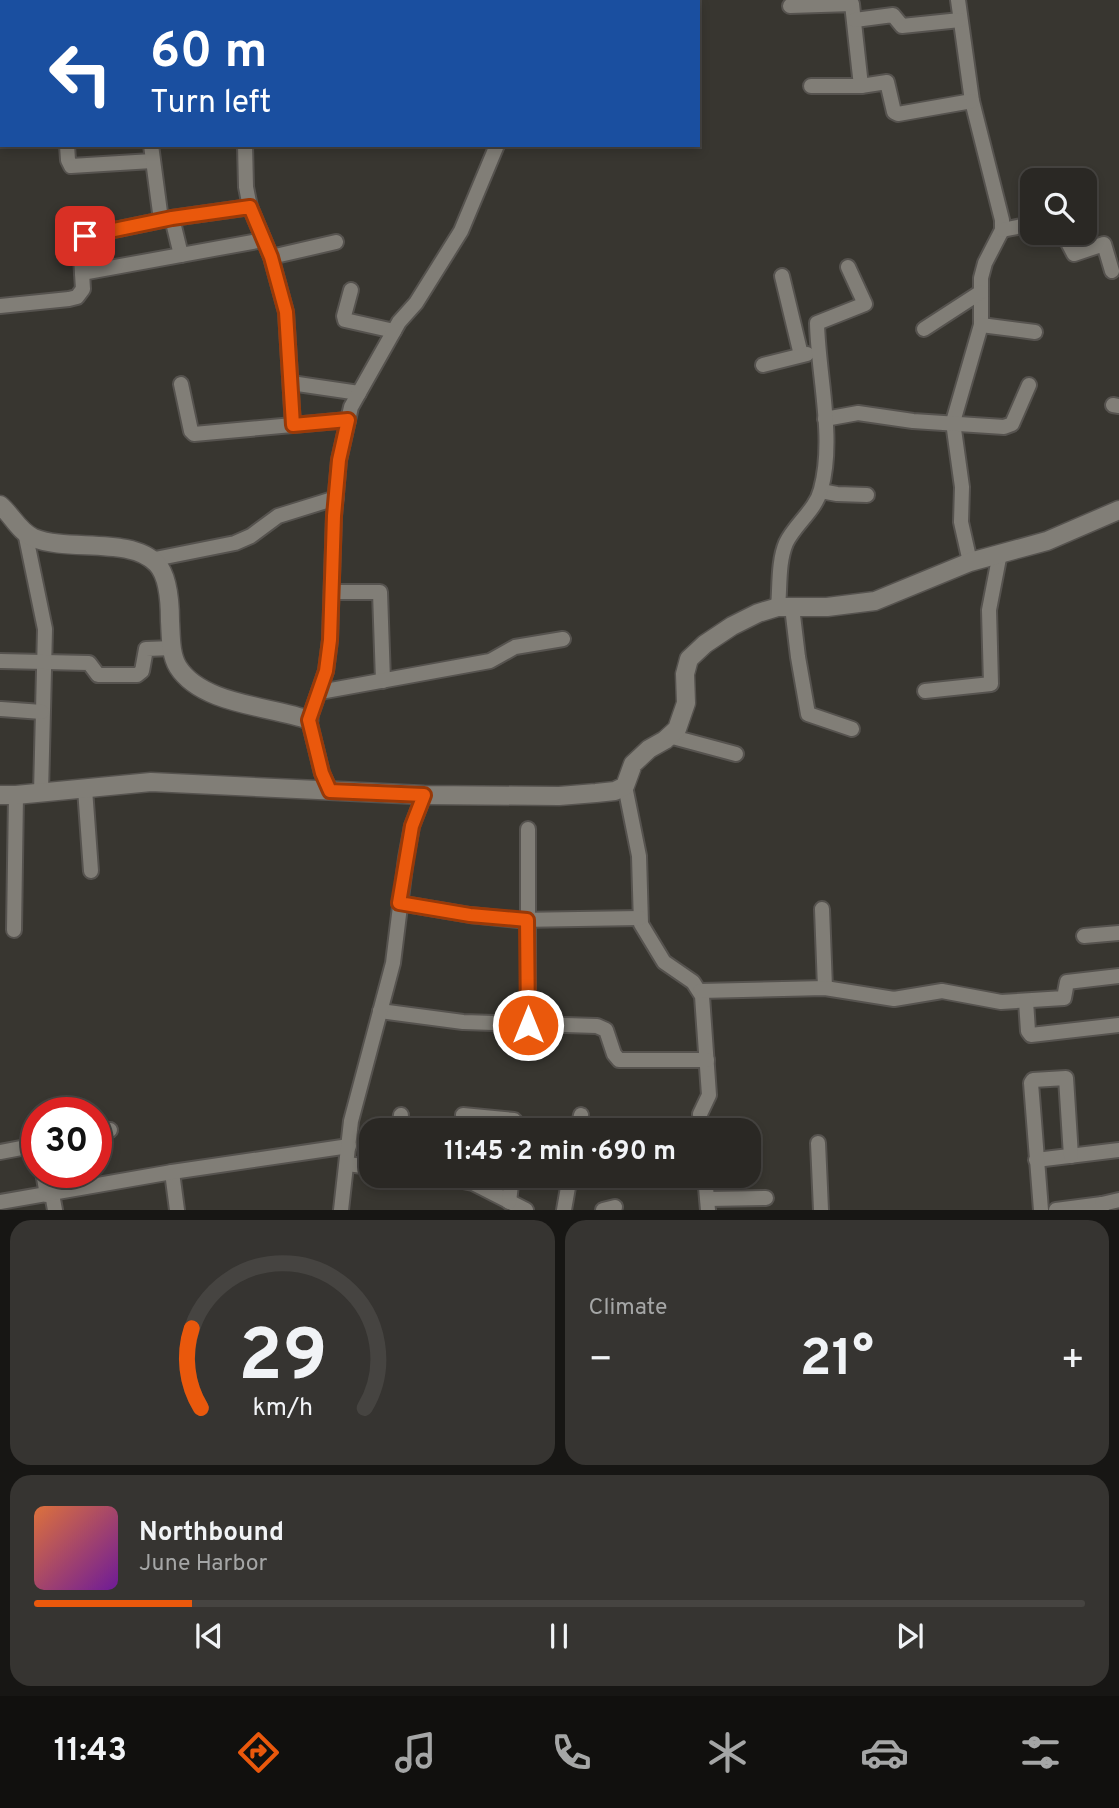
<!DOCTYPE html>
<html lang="en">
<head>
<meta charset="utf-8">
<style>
  body { margin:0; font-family:Overpass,sans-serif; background:#363431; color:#f1f3f6; height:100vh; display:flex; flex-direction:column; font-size:26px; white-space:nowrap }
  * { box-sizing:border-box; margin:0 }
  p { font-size:23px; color:#a5a6a6 }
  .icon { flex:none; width:38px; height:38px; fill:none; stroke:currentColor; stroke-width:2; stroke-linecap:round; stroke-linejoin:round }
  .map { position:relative; height:1210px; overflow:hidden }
  .drawer { display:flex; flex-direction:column; gap:10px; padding:10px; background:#171614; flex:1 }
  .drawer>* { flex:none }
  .guide { position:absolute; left:0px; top:0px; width:700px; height:147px; box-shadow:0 4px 10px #0003,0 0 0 2px #464441; background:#1a4fa0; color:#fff; overflow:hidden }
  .fabs { position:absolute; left:1020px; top:168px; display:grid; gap:14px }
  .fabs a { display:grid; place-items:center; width:77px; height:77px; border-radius:14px; background:#2a2824; box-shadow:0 4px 10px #0003,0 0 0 2px #464441; font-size:35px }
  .speed { position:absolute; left:21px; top:1097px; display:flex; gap:14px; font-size:35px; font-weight:700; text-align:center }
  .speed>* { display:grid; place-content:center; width:91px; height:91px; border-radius:50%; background:#2a2824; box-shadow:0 4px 10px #0003,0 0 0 2px #464441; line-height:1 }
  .speed .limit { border:10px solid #d22; background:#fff; color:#111 }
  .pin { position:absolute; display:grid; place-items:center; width:60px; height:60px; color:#fff; margin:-30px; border-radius:14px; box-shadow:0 4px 10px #0006 }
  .me { position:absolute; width:77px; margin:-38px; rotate:0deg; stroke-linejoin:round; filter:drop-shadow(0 0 5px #0008) }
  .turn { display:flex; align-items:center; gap:24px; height:147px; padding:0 35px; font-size:32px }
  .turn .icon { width:91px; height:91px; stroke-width:2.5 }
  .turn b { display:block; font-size:49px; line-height:60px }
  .big { font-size:52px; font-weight:700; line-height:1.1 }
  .drawer .tile { flex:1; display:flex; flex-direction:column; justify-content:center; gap:10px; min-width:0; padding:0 24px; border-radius:21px; background:#363431 }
  .drawer .dial { align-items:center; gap:0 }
  .dial svg { height:182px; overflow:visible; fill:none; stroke:#464441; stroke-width:7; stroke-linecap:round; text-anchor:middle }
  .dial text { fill:#f1f3f6; stroke:none }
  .song { display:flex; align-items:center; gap:21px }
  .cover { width:84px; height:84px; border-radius:10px; background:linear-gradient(135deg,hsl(20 70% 55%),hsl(280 70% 35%)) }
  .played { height:7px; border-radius:4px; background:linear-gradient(90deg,#ea580c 15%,#464441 15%) }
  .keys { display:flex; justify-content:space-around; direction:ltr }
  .heat { display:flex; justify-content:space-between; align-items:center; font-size:38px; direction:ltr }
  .drawer .tiles { flex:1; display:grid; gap:10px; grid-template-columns:1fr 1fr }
  .tile:last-child { grid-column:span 2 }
  .trip { position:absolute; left:359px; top:1118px; width:402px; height:70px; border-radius:21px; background:#2a2824; box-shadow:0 4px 10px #0003,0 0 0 2px #464441; font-weight:700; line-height:70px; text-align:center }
  .menu { display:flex; height:112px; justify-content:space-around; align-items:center; background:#11100e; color:#a5a6a6 }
  .menu .icon { width:49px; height:49px }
  .menu .active { color:#ea580c }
  .menu b { font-size:32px; color:#f1f3f6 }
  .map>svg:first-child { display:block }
</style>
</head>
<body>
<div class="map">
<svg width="1119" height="1210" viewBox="0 0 1119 1210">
  <rect width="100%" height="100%" fill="#383630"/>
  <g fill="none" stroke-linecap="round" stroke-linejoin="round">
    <defs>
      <g id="minor">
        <path d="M 487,0 L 487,2"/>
        <path d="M 958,0 L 972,101 L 1002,220 L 1002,230 L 985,263 L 981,278 L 981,325 L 953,422 L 962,487 L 961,522 L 970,562"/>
        <path d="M 790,6 L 852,4 L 861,86"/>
        <path d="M 855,20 L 893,15 L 902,26 L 960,20"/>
        <path d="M 811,86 L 861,86 L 887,82 L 894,112 L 898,114 L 972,101"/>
        <path d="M 67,145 L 68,160 L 71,166 L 152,161"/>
        <path d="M 151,145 L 161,220"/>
        <path d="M 245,145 L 246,187 L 250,207 L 271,257 L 286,312 L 293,425"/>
        <path d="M 172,218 L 181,255"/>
        <path d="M 1002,230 L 1032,224"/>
        <path d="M 1063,233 L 1074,254 L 1104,244 L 1112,271"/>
        <path d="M 271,257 L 336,242"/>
        <path d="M 82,273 L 263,240"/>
        <path d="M 782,276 L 801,355"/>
        <path d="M 351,290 L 344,316 L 345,320 L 394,331"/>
        <path d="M 0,306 L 69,299 L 77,297 L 83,289 L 80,241 L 85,236 L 172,218 L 250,207"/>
        <path d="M 981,325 L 1035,332"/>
        <path d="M 924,329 L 981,292"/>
        <path d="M 763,365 L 807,354"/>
        <path d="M 291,383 L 359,393"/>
        <path d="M 181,384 L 191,431 L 194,434 L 348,420"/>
        <path d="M 1113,405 L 1119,406"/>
        <path d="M 825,419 L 858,413 L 913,421 L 1004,427 L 1012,424 L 1029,385"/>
        <path d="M 821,491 L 837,494 L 867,495"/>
        <path d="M 25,532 L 45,629 L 41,793"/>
        <path d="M 150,560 L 235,543 L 251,536 L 278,516 L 336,498"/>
        <path d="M 333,592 L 380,592 L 383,681"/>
        <path d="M 778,607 C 780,587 778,562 786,543 C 795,524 816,510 821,489 C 835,438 818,375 817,323 L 865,304 L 848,267"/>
        <path d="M 792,607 L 798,657 L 808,714 L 852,729"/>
        <path d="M 0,661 L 89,663 L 98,675 L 137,675 L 142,671 L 146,649 L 173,648"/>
        <path d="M 925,691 L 991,684 L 989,610 L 1000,553"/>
        <path d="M 320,692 L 490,661 L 515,647 L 563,639"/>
        <path d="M 1,709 L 42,712"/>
        <path d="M 669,736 L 736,754"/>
        <path d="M 625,786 L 639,856 L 641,924 L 664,962 L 693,982 L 702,996 L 709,1095 L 700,1114 L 701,1130"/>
        <path d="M 85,789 L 91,871"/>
        <path d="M 330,791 L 322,773 L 309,720 L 326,671 L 330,640 L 334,516 L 339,460 L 351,407 L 399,322 L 416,303 L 461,231 L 497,145"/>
        <path d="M 528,829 L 528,1025"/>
        <path d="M 399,903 L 470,915 L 518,920 L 640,918"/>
        <path d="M 822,909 L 825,988"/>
        <path d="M 14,930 L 16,795"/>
        <path d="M 1084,936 L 1119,933"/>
        <path d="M 700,991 L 825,988 L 894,999 L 942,991 L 1001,1002 L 1064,998 L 1067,982 L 1119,976"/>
        <path d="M 1026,1001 L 1028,1031 L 1031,1035 L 1119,1025"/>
        <path d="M 380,1011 L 463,1022 L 597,1026 L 606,1030 L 614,1054 L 619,1060 L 707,1060"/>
        <path d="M 463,1115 L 514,1120 L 517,1124 L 516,1130"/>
        <path d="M 399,1130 L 401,1115"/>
        <path d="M 578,1130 L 581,1115"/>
        <path d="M 96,1133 L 110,1130"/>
        <path d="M 818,1143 L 821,1210"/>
        <path d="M 0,1152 L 37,1145"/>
        <path d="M 1036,1160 L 1119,1150"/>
        <path d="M 347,1164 L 371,1167"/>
        <path d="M 43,1172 L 47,1195"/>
        <path d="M 172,1172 L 177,1210"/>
        <path d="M 438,1176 L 473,1183 L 526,1210"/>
        <path d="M 705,1176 L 708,1210"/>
        <path d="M 52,1194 L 55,1210"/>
        <path d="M 708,1199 L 766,1198"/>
        <path d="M 0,1202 L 172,1172 L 349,1146"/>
        <path d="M 509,1202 L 512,1176"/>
        <path d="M 341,1210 L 351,1121 L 393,963 L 406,858 L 412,826 L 424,795"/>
        <path d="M 564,1210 L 570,1176"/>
        <path d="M 603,1210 L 615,1207"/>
        <path d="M 1041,1210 L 1031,1083 L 1033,1080 L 1066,1078 L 1071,1156"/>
        <path d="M 1056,1210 L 1102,1204"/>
        <path d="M 1102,1210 L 1102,1204 L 1119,1200"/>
      </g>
      <g id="tertiary">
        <path d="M 0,505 C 12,515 19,532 34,538 C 68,552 131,536 157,564 C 169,577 170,604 170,621 C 171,635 170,654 178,667 C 202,705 271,706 309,720"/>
        <path d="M 0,795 L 16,795 L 151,782 L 424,795 L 559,796 L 596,793 L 615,791 L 625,786 L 633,764 L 649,749 L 665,740 L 677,729 L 686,703 L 685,674 L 689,659 L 705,644 L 732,626 L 758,613 L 778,607 L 827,607 L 875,601 L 970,562 L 1047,541 L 1119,510"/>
      </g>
    </defs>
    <!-- minor casing -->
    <use href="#minor" stroke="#56534f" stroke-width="18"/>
    <!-- tertiary casing -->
    <use href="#tertiary" stroke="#56534f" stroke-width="21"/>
    <!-- minor -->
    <use href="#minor" stroke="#817e77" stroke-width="14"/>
    <!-- tertiary -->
    <use href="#tertiary" stroke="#817e77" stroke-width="18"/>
  </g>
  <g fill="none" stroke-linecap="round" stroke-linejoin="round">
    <defs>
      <path id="route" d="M 85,236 L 172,218 L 250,207 L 271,257 L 286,312 L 293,425 L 348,420 L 339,460 L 334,516 L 330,640 L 326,671 L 309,720 L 322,773 L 330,791 L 424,795 L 412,826 L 399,903 L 470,915 L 527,920 L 528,1025"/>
    </defs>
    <!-- route casing -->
    <use href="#route" stroke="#983908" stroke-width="18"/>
    <!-- route -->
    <use href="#route" stroke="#ea580c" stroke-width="12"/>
  </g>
</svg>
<div class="fabs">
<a><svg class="icon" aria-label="search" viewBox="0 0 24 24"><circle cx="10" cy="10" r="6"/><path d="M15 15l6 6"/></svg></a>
</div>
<div class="speed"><div class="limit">30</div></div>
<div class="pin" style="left:85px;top:236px;background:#d93025"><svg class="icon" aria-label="arrive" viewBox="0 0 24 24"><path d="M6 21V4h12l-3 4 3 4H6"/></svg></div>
<svg class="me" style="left:528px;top:1025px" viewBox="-20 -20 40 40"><circle r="17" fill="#ea580c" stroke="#fff" stroke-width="3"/><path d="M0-11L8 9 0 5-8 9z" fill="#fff"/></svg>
<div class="trip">11:45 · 2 min · 690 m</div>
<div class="guide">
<div class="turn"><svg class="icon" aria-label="left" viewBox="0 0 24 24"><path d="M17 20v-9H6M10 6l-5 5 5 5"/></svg><div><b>60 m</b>Turn left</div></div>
</div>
</div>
<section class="drawer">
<div class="tiles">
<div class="tile dial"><svg viewBox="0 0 100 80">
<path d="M14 69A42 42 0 1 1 86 69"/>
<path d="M14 69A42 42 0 0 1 10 34" stroke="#ea580c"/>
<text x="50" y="56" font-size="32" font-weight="700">29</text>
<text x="50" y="72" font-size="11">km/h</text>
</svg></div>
<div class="tile"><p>Climate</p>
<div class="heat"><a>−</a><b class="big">21°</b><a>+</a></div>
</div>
<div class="tile">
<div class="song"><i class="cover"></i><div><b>Northbound</b><p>June Harbor</p></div></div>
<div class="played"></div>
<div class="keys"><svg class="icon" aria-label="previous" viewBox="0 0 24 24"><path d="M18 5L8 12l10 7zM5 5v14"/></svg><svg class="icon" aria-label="pause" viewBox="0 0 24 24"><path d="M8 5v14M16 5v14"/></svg><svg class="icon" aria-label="next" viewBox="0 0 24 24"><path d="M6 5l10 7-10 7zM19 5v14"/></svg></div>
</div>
</div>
</section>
<nav class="menu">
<b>11:43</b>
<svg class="icon active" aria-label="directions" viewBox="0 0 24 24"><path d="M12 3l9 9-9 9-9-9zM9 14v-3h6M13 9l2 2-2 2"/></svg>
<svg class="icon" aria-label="music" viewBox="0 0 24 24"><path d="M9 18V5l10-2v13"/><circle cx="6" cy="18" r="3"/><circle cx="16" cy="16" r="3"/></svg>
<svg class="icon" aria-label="phone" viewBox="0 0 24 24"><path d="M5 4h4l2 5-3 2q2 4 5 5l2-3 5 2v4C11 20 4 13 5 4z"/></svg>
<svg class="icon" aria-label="climate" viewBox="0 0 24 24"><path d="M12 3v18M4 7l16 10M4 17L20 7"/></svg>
<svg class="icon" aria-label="car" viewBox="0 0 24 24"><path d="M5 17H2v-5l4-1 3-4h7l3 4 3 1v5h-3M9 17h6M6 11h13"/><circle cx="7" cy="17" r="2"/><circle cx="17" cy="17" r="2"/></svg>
<svg class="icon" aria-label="filters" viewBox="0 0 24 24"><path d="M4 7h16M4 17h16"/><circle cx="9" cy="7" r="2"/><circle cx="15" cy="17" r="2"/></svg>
</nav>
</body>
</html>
